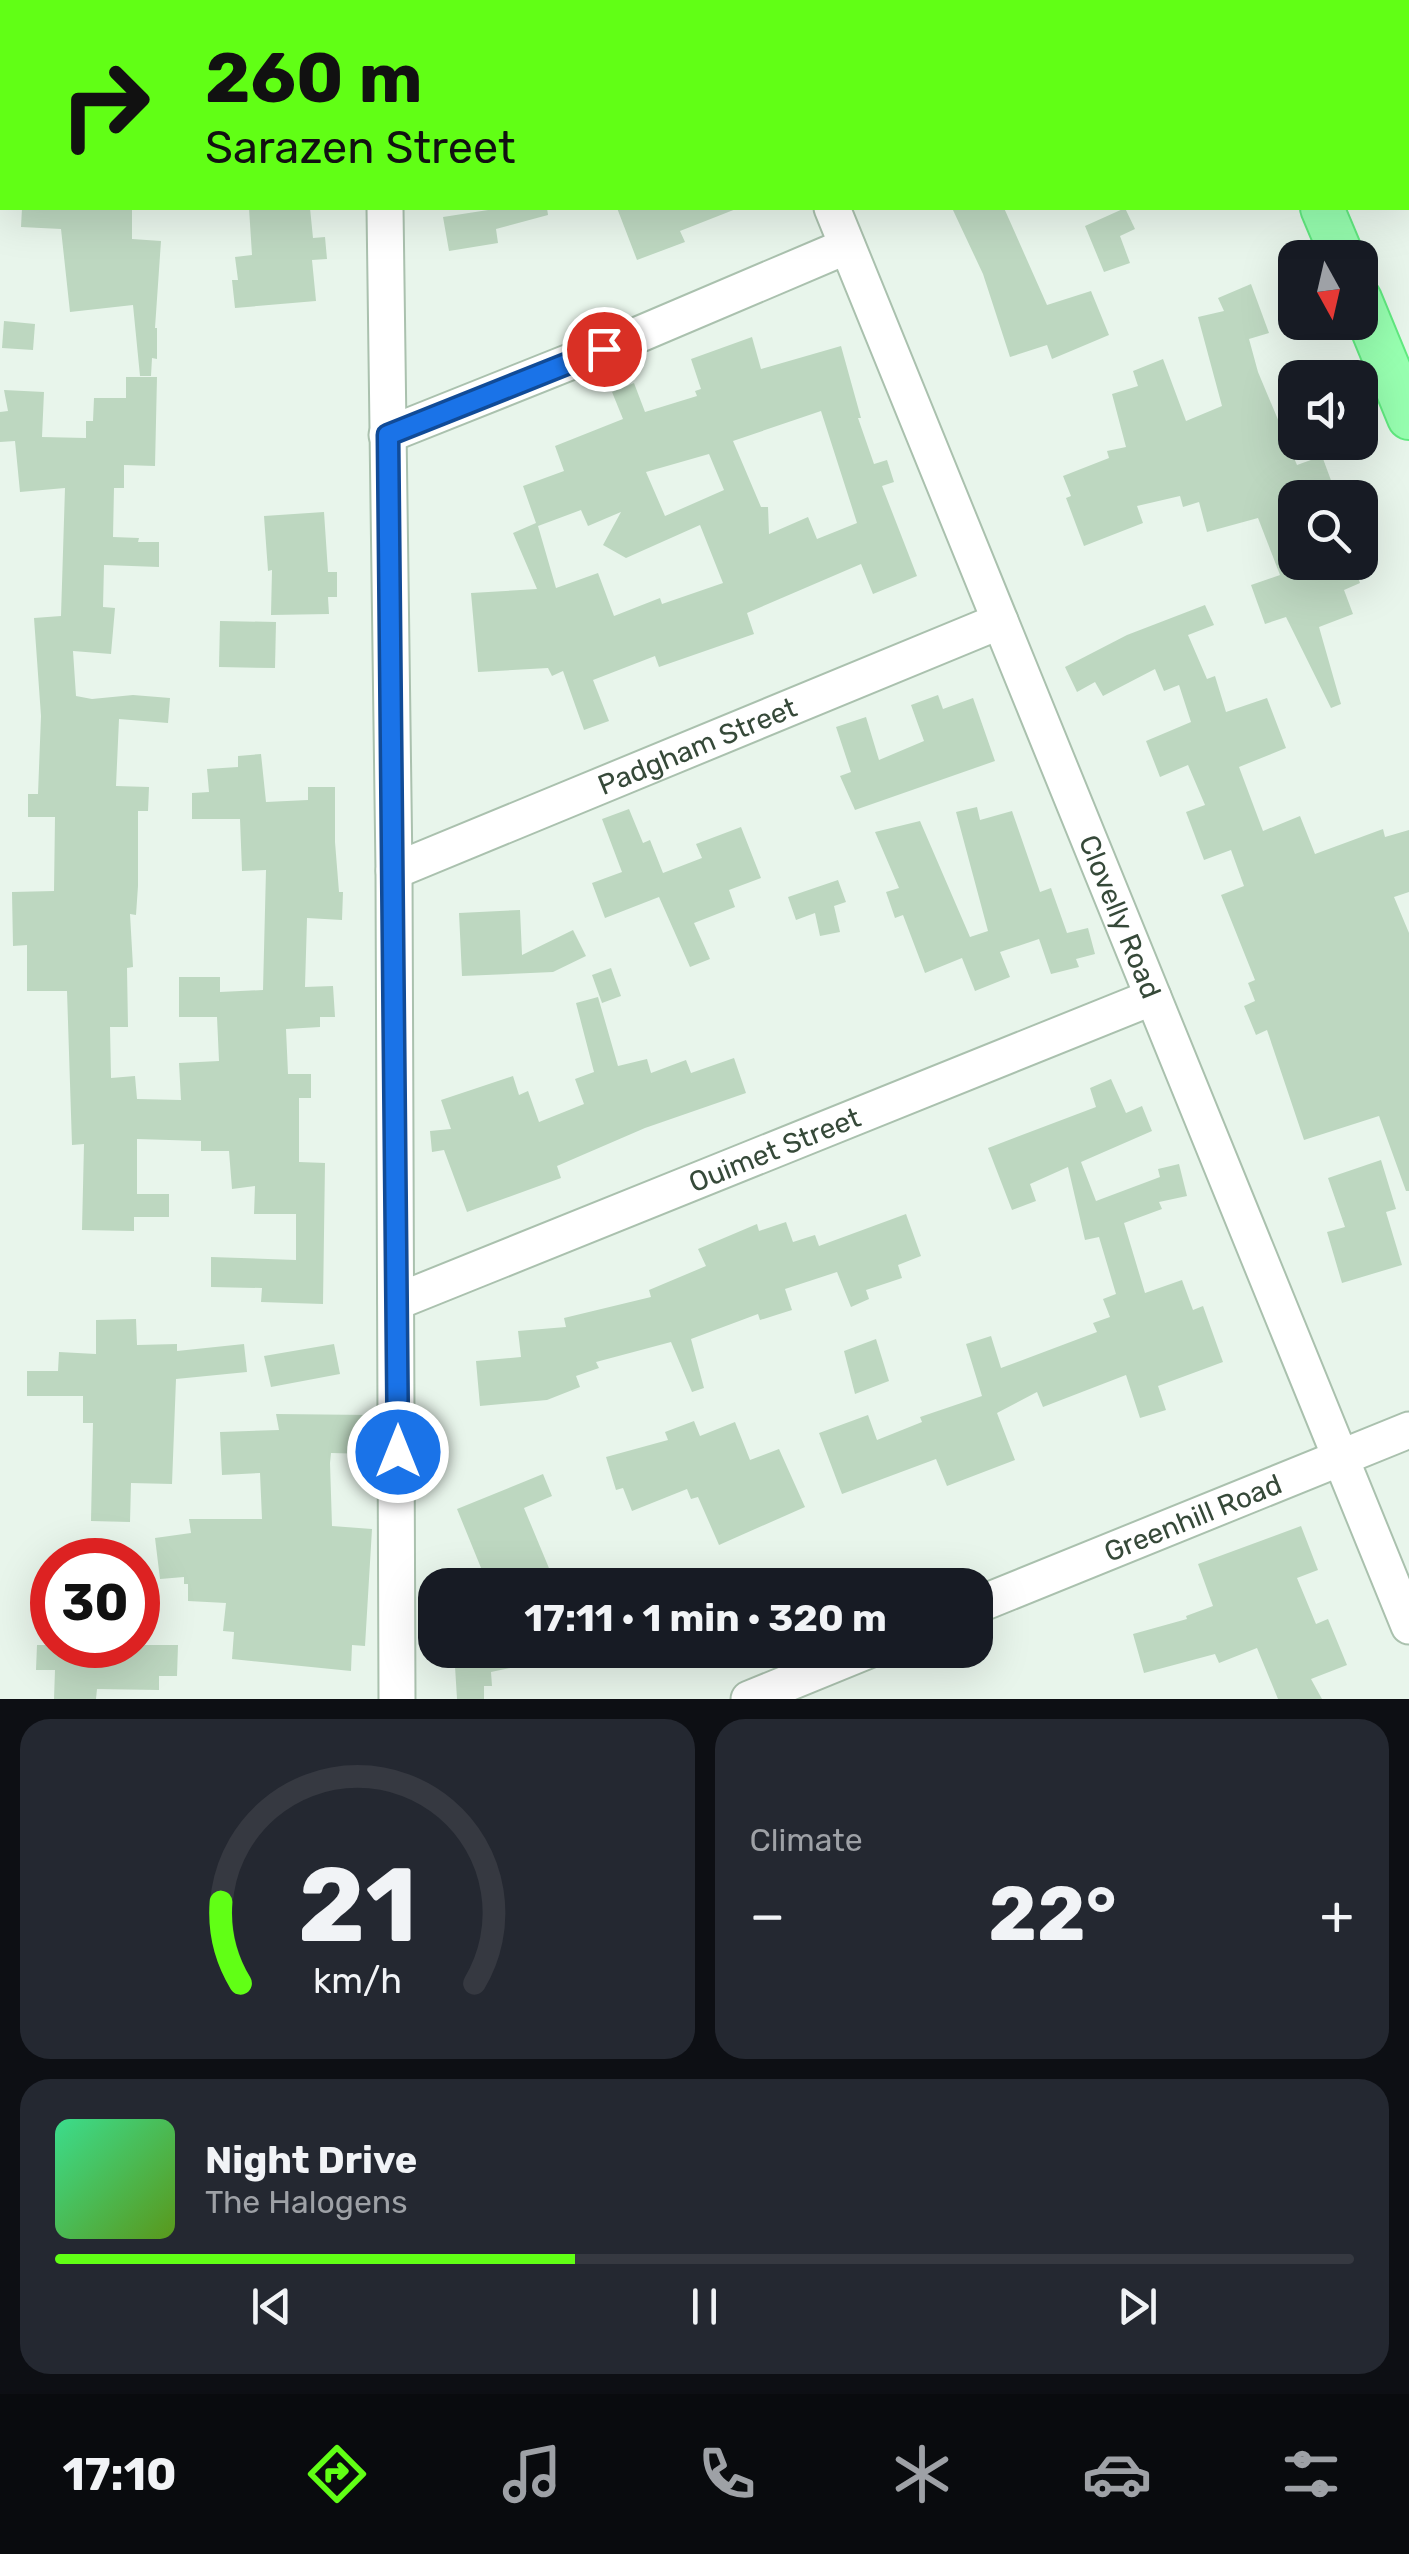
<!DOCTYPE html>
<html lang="en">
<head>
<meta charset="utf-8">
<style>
  body { margin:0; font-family:Rubik,sans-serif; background:#242831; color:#f1f3f6; height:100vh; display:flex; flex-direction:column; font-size:38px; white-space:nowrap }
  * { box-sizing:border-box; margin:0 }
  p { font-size:32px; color:#9ea1a6 }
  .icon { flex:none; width:55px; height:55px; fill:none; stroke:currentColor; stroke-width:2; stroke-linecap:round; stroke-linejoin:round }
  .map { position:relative; height:1699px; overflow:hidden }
  .drawer { display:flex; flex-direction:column; gap:20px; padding:20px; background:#0d0f14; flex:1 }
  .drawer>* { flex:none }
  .top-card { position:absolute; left:0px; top:0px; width:1410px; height:210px; box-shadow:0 10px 40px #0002; background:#61ff15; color:#111; overflow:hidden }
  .needle { width:65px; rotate:172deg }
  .controls { position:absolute; left:1278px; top:240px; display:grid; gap:20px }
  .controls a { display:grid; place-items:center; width:100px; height:100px; border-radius:20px; background:#171b24; box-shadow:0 10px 40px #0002; font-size:50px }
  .speed { position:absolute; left:30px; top:1538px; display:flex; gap:20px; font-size:50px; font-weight:700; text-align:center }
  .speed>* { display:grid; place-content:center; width:130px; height:130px; border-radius:50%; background:#171b24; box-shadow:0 10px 40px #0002; line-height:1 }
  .speed .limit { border:15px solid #d22; background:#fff; color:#111 }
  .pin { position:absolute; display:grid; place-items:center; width:85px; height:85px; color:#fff; margin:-42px; border:5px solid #fff; border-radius:50%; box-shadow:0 2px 10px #0007 }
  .me { position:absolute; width:110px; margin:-55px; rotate:0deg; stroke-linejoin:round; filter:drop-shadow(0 0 8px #0008) }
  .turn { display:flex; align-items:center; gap:35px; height:210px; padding:0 40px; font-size:45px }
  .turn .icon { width:130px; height:130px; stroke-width:2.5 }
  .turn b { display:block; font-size:70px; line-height:85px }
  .big { font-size:75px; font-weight:700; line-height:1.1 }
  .drawer .tile { flex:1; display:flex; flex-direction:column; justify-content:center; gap:15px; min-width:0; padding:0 35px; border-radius:30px; background:#242831 }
  .drawer .dial { align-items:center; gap:0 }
  .dial svg { height:260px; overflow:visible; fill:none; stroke:#363941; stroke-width:7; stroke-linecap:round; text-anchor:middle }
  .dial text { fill:#f1f3f6; stroke:none }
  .song { display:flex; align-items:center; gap:30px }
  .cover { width:120px; height:120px; border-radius:15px; background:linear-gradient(135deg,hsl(150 70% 55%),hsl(90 70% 35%)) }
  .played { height:10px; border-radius:5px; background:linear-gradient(90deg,#61ff15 40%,#363941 40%) }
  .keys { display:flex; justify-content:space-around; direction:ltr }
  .heat { display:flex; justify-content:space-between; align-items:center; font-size:55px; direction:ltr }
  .drawer .tiles { flex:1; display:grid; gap:20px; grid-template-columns:1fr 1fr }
  .tile:last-child { grid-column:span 2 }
  .trip { position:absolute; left:418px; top:1568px; width:575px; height:100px; border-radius:30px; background:#171b24; box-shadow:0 10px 40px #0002; font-weight:700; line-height:100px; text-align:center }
  .tabs { display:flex; height:160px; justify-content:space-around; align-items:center; background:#090b0e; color:#9ea1a6 }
  .tabs .icon { width:70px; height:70px }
  .tabs .selected { color:#61ff15 }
  .tabs b { font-size:45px; color:#f1f3f6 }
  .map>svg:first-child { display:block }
</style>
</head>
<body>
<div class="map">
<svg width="1409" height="1699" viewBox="0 0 1409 1699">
  <rect width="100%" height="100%" fill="#e8f5eb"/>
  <!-- building -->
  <g fill="#bdd7c0" fill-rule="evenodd">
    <path d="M 22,208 L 132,208 L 132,239 L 161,241 L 155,328 L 157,328 L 157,359 L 152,358 L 151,376 L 140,376 L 133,305 L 70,312 L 61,229 L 21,227 Z"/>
    <path d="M 249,208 L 310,208 L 313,238 L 325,237 L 327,259 L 312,260 L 316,301 L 235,308 L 232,280 L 238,280 L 235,257 L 252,255 Z"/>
    <path d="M 501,208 L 547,208 L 548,215 L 496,229 L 498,243 L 449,251 L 443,217 Z"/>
    <path d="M 617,208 L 736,208 L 736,209 L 680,231 L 685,242 L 637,260 Z"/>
    <path d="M 952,208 L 1004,208 L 1047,305 L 1091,291 L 1109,335 L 1052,359 L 1047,345 L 1010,357 L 983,274 Z"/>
    <path d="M 1125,208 L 1135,229 L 1120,236 L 1130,263 L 1104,272 L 1085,226 Z"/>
    <path d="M 1251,284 L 1269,333 L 1249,339 L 1258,372 L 1297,465 L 1322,456 L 1332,483 L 1309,492 L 1311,498 L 1295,498 L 1295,571 L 1319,562 L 1353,562 L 1360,583 L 1344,590 L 1353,614 L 1319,627 L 1341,704 L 1331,708 L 1286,617 L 1265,624 L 1251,585 L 1280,575 L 1258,518 L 1207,532 L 1199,502 L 1183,507 L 1180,496 L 1137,506 L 1143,523 L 1084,546 L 1066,498 L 1071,496 L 1063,476 L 1109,458 L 1107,451 L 1126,447 L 1112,394 L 1138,386 L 1133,371 L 1163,359 L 1186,421 L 1222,406 L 1198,317 L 1224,311 L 1218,298 Z"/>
    <path d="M 4,321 L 35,324 L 33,350 L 2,348 Z"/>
    <path d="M 752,337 L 761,369 L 841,346 L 861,418 L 858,418 L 874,464 L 887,460 L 894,482 L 882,486 L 917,576 L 873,594 L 861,564 L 747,613 L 754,634 L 659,667 L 655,656 L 593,680 L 609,721 L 584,730 L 563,671 L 552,676 L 548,668 L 478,672 L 471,593 L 537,589 L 513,533 L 536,523 L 523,486 L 564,471 L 555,446 L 623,419 L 612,392 L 634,383 L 645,412 L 697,396 L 695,391 L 701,389 L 691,359 ZM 821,411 L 857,523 L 817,539 L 808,517 L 769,534 L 768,507 L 761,507 L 733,441 ZM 709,454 L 724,490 L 665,516 L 646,472 ZM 581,510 L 588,526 L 621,512 L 603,545 L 626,558 L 700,525 L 723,583 L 662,604 L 660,598 L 614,616 L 598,573 L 556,588 L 538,526 Z"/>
    <path d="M 126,377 L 157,377 L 155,466 L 124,465 L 124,488 L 114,488 L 113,537 L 139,538 L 138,542 L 159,542 L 159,567 L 104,565 L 103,607 L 115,608 L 111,654 L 73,651 L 76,696 L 92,699 L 133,695 L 170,698 L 168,723 L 119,719 L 116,786 L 149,787 L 148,811 L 138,811 L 138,886 L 136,915 L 130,914 L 133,967 L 127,968 L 128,1027 L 110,1027 L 111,1078 L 135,1076 L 137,1099 L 181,1100 L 179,1063 L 219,1061 L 217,1017 L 179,1017 L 179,977 L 220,977 L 220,992 L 263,990 L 266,870 L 242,871 L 240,819 L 192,819 L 192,793 L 209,792 L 207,769 L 238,767 L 238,756 L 261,754 L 266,802 L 308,800 L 308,787 L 335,787 L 335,842 L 339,892 L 343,892 L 342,920 L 307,918 L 305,987 L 333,986 L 335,1017 L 320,1017 L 320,1027 L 286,1029 L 288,1074 L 311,1074 L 311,1098 L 299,1098 L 299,1162 L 325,1163 L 323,1304 L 261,1302 L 262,1288 L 211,1287 L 211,1257 L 296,1260 L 296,1214 L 254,1214 L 255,1186 L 232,1189 L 229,1151 L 201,1151 L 201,1141 L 137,1139 L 137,1194 L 169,1194 L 169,1217 L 134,1217 L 134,1231 L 82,1230 L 84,1144 L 72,1145 L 67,991 L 27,991 L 27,945 L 13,946 L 12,892 L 54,891 L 55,817 L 28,817 L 28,794 L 38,794 L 41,716 L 34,618 L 61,616 L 65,488 L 20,492 L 15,441 L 0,442 L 0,412 L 8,411 L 4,390 L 44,392 L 42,437 L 86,438 L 86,421 L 93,421 L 94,398 L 126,398 Z"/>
    <path d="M 324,512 L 328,572 L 337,572 L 337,597 L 328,597 L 329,614 L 271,615 L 272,570 L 268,571 L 264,516 Z"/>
    <path d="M 1205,605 L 1214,625 L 1188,635 L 1207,679 L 1215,676 L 1226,712 L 1267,698 L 1286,748 L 1239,767 L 1263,831 L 1300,816 L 1315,854 L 1383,829 L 1385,837 L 1409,830 L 1409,892 L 1394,897 L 1409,933 L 1409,1191 L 1406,1191 L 1379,1116 L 1304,1140 L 1267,1030 L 1256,1035 L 1244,1006 L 1255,1001 L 1248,983 L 1255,980 L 1221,895 L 1244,886 L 1231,850 L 1204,860 L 1186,812 L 1205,805 L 1188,765 L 1160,777 L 1146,741 L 1191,722 L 1179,685 L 1164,691 L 1155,669 L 1103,696 L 1095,682 L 1077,692 L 1065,667 L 1127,635 Z"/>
    <path d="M 220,621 L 276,622 L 275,668 L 219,667 Z"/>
    <path d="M 938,695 L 943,709 L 973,698 L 995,761 L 855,810 L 840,776 L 851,772 L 836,727 L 866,717 L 879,760 L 924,741 L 911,705 Z"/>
    <path d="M 977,807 L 980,820 L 1012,811 L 1040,892 L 1051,888 L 1067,933 L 1088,928 L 1095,954 L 1076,959 L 1079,967 L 1051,974 L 1039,939 L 1000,952 L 1010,977 L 975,991 L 962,958 L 925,973 L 903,915 L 895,918 L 886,892 L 899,888 L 875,832 L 920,821 L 970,937 L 988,931 L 956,812 Z"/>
    <path d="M 629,809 L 643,843 L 650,840 L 663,873 L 702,858 L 696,844 L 741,827 L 761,878 L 729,890 L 735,907 L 694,923 L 710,959 L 690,967 L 659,897 L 605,918 L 592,883 L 622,872 L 602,819 Z"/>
    <path d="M 838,880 L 846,902 L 834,906 L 840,932 L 820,936 L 815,913 L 796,920 L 788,897 Z"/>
    <path d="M 520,910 L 522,955 L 573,930 L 586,956 L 553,972 L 462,976 L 459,913 Z"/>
    <path d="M 611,968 L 621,996 L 602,1003 L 592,975 Z"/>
    <path d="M 598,997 L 618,1066 L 647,1059 L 651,1073 L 686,1060 L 691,1073 L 734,1058 L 746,1093 L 645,1128 L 557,1166 L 561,1178 L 467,1212 L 444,1150 L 432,1152 L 430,1131 L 451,1129 L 441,1100 L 513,1076 L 519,1095 L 528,1091 L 539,1122 L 584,1104 L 575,1079 L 594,1072 L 576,1003 Z"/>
    <path d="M 1111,1079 L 1126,1113 L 1142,1106 L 1152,1131 L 1081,1162 L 1096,1201 L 1160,1177 L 1158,1169 L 1179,1164 L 1187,1196 L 1159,1202 L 1162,1209 L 1124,1223 L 1145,1293 L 1182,1280 L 1193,1310 L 1203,1306 L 1223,1362 L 1158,1386 L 1166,1410 L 1140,1418 L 1126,1375 L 1043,1407 L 1037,1392 L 997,1413 L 1015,1460 L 947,1486 L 936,1459 L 842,1494 L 819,1433 L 868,1415 L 877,1440 L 922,1422 L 920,1417 L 982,1396 L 966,1344 L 991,1336 L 1001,1368 L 1097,1332 L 1093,1323 L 1110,1317 L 1103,1299 L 1116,1294 L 1099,1237 L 1085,1240 L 1068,1167 L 1030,1184 L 1036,1201 L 1012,1210 L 988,1148 L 1096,1107 L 1090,1088 Z"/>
    <path d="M 1381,1160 L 1396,1209 L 1386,1212 L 1402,1265 L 1342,1283 L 1327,1232 L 1345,1227 L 1328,1178 Z"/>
    <path d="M 906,1214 L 921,1256 L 898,1265 L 902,1278 L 866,1290 L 869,1299 L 851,1307 L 837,1272 L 785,1289 L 792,1310 L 760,1320 L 758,1314 L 691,1339 L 704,1388 L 692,1392 L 671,1342 L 596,1362 L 599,1368 L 576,1376 L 580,1387 L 547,1400 L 480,1406 L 476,1361 L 521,1357 L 518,1331 L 566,1327 L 564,1318 L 651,1297 L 649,1290 L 706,1266 L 698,1249 L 757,1224 L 759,1231 L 786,1222 L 793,1242 L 815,1235 L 819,1246 Z"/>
    <path d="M 136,1319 L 137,1345 L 177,1344 L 177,1351 L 244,1344 L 247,1372 L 176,1379 L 172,1484 L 131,1483 L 130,1522 L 91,1521 L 93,1423 L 83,1423 L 83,1396 L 27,1396 L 27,1371 L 58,1371 L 59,1352 L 96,1354 L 96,1320 Z"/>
    <path d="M 876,1339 L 889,1381 L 855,1394 L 844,1351 Z"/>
    <path d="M 334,1344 L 340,1374 L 271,1387 L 264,1356 Z"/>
    <path d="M 276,1414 L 370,1415 L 369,1454 L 331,1453 L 330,1463 L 332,1526 L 372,1529 L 365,1646 L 352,1645 L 351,1671 L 232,1659 L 234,1632 L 223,1631 L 226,1603 L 188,1601 L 188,1584 L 184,1584 L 184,1577 L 160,1579 L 155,1538 L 191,1533 L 189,1519 L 262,1519 L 260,1473 L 222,1475 L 220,1432 L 279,1430 Z"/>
    <path d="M 694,1421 L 700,1436 L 735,1422 L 750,1460 L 779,1449 L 805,1507 L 719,1545 L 698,1497 L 691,1499 L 687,1489 L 632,1511 L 623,1488 L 616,1490 L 606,1457 L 668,1440 L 665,1432 Z"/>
    <path d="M 543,1474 L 552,1496 L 524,1508 L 556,1585 L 488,1585 L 457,1509 Z"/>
    <path d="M 1301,1526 L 1318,1570 L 1297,1578 L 1316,1624 L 1328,1619 L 1347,1665 L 1311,1679 L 1322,1699 L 1278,1699 L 1257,1648 L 1219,1663 L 1215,1654 L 1144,1673 L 1133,1634 L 1187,1619 L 1186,1616 L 1213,1606 L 1198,1564 Z"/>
    <path d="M 37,1645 L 178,1645 L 177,1676 L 159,1676 L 159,1690 L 97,1689 L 96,1699 L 54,1699 L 55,1670 L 36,1670 Z"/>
    <path d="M 454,1650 L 551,1650 L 552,1659 L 491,1672 L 492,1686 L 484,1686 L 484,1699 L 457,1699 Z"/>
  </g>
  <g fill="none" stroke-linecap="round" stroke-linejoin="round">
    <defs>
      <g id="minor">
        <path d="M 382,0 L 382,2"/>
        <path d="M 747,0 L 748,2"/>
        <path d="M 385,208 L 394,871 L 397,1699"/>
        <path id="s1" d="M 832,208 L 1409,1626"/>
        <path d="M 387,435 L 640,334 L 847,246"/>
        <path id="s2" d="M 394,871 L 1000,621"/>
        <path id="s3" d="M 396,1302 L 1153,997"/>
        <path id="s4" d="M 975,1606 L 1409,1430"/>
        <path d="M 749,1699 L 869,1650"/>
      </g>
      <g id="major">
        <path d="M 1238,0 L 1239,2"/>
        <path d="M 1322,208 L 1343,258"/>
        <path d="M 1360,299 L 1409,418"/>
      </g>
    </defs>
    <!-- minor casing -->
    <use href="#minor" stroke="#aac1ae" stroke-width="39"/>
    <!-- major casing -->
    <use href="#major" stroke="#61ea80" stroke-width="46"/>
    <!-- minor -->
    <use href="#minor" stroke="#fff" stroke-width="35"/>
    <!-- major -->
    <use href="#major" stroke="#97ffb0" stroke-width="42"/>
  </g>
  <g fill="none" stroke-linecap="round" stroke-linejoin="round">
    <defs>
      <path id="route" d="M 398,1452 L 388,435 L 604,349"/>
    </defs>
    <!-- route casing -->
    <use href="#route" stroke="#114b97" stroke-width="25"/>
    <!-- route -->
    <use href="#route" stroke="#1a73e8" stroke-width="18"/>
  </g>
  <g text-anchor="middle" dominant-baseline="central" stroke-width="9" stroke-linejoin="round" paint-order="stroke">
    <!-- street labels -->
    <g font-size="28" fill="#364939" stroke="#fff">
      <text stroke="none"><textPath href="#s2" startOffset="328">Padgham Street</textPath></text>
      <text stroke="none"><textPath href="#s1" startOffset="765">Clovelly Road</textPath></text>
      <text stroke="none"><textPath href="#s3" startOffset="408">Ouimet Street</textPath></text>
      <text stroke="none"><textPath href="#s4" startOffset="235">Greenhill Road</textPath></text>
    </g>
  </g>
</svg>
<div class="controls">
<a><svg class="needle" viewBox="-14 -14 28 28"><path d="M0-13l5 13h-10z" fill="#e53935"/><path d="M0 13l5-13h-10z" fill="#9ea1a6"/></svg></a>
<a><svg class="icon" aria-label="sound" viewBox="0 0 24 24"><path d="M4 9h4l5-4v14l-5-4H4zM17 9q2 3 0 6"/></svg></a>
<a><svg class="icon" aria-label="search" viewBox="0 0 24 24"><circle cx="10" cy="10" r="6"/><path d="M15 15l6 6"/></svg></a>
</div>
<div class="speed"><div class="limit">30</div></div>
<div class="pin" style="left:604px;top:349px;background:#d93025"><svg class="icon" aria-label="arrive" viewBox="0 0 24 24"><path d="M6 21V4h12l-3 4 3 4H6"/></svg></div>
<svg class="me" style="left:398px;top:1452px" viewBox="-20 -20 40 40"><circle r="17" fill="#1a73e8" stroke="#fff" stroke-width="3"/><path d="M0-11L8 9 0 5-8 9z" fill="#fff"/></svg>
<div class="trip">17:11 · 1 min · 320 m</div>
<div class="top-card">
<div class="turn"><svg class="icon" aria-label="right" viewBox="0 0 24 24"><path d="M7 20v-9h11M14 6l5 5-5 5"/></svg><div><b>260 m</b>Sarazen Street</div></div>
</div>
</div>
<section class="drawer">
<div class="tiles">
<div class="tile dial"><svg viewBox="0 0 100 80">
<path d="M14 69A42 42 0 1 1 86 69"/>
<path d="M14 69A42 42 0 0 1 8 44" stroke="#61ff15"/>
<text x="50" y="56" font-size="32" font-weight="700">21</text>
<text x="50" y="72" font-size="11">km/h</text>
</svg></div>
<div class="tile"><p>Climate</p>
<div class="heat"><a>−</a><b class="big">22°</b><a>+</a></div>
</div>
<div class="tile">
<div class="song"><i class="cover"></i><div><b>Night Drive</b><p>The Halogens</p></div></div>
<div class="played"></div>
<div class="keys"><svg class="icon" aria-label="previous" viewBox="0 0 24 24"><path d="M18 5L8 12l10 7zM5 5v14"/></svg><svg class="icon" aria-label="pause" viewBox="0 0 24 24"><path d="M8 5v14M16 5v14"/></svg><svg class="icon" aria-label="next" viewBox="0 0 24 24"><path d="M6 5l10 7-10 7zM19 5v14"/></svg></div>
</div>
</div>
</section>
<nav class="tabs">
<b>17:10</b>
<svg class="icon selected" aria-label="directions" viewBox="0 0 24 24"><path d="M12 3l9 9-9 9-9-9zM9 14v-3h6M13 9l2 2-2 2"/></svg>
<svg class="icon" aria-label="music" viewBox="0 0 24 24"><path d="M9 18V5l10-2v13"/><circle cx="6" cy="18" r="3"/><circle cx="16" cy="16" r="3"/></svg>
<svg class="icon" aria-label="phone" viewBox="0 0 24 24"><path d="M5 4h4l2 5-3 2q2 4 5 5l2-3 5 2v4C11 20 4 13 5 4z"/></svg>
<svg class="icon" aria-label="climate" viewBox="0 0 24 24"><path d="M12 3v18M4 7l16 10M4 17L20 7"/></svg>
<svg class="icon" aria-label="car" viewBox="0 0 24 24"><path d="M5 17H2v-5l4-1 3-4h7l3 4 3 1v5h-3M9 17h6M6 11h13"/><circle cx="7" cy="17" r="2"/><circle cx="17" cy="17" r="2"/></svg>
<svg class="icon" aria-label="filters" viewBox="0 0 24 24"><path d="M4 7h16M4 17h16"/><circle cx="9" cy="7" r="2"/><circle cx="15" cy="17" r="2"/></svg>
</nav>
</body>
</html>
